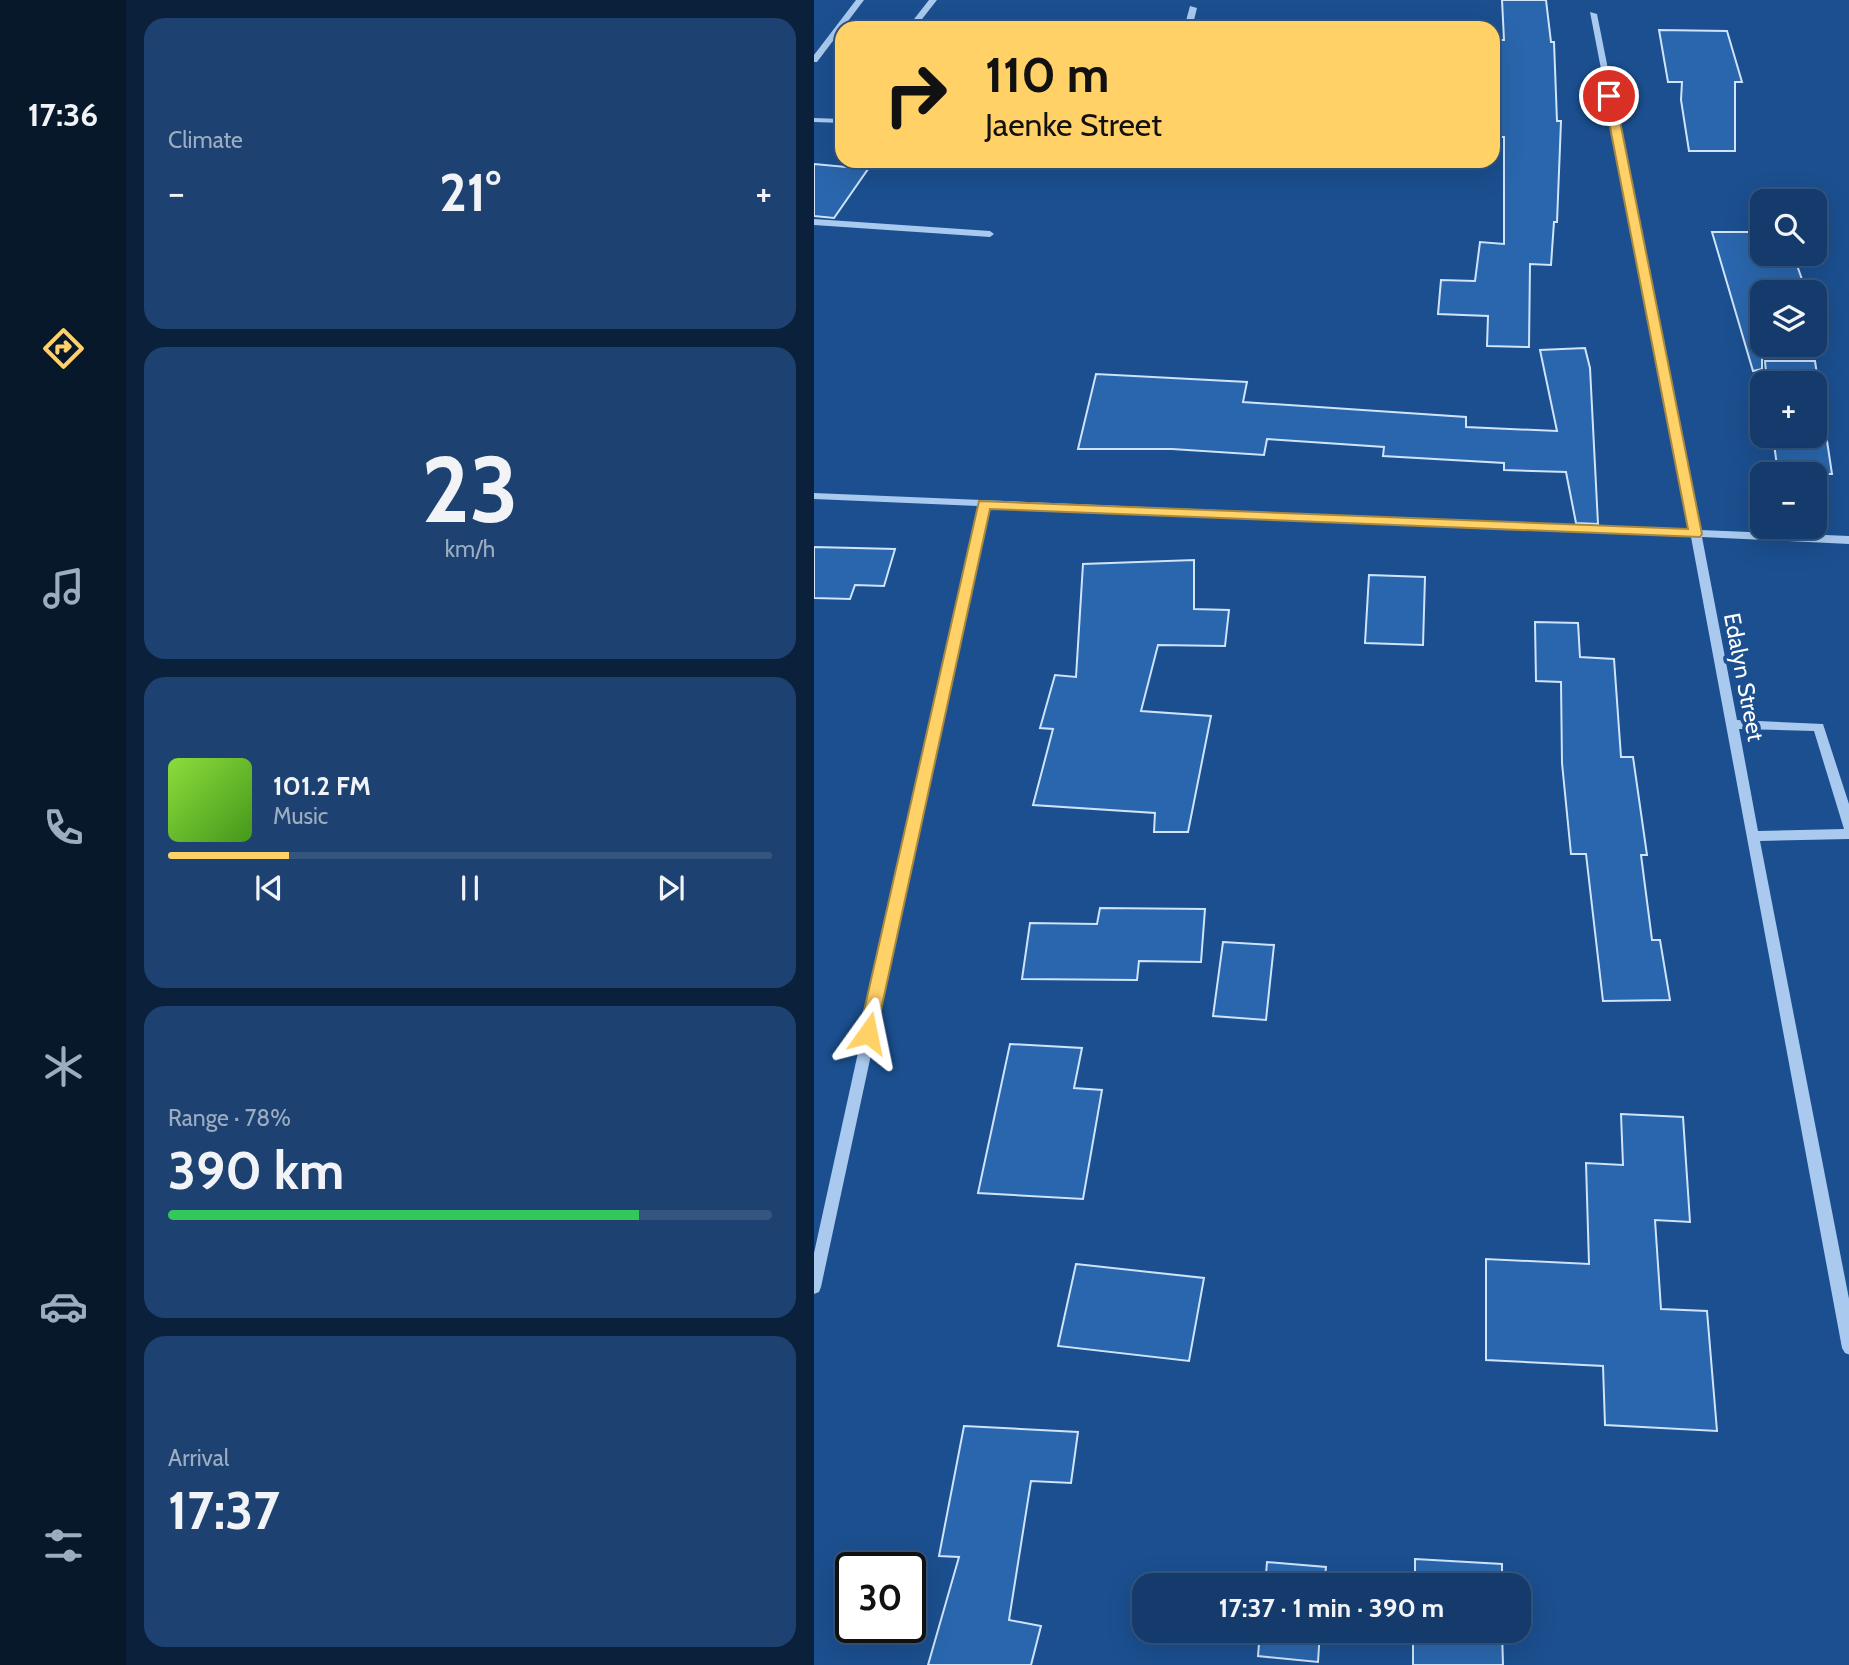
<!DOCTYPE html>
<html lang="en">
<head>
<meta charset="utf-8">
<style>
  body { margin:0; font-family:Cabin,sans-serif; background:#1d4271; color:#f1f3f6; height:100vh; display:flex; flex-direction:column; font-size:26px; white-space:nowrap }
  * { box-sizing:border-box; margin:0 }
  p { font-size:23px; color:#9dadc1 }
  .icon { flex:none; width:38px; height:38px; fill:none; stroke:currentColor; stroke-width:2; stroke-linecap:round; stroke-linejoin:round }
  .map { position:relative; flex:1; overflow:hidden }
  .panel { display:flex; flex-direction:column; gap:18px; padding:18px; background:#0b203b; width:688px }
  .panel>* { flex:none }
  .guide { position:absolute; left:21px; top:21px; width:665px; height:147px; border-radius:21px; box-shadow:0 7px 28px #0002,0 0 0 2px #33557e; background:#ffd166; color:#111; overflow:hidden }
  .fabs { position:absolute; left:936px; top:189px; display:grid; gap:14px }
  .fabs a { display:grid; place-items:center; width:77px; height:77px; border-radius:14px; background:#143b6b; box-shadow:0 7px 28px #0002,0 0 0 2px #33557e; font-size:35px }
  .speed { position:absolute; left:21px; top:1552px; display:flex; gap:14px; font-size:35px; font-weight:700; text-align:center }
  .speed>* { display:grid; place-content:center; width:91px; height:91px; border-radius:50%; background:#143b6b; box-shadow:0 7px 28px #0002,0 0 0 2px #33557e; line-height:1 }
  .speed .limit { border:4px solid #111; border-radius:10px; background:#fff; color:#111 }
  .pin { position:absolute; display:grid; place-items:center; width:60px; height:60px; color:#fff; margin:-30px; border:4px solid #fff; border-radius:50%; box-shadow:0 2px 7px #0007 }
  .me { position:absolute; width:77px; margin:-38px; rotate:12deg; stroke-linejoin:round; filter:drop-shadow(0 0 5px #0008) }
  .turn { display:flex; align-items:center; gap:24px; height:147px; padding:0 35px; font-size:32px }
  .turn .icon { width:91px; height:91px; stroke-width:2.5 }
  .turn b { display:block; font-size:49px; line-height:60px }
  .big { font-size:52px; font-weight:700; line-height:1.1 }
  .panel .tile { flex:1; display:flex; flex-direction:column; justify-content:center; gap:10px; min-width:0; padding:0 24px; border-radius:21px; background:#1d4271 }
  .panel .dial { align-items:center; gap:0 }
  .dial b { font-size:91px; line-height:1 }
  .song { display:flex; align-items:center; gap:21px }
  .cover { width:84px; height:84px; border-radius:10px; background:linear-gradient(135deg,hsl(90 70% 55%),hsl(100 70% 35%)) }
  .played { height:7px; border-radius:4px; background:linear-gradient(90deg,#ffd166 20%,#33557e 20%) }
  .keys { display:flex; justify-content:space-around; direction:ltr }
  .heat { display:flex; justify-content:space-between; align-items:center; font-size:38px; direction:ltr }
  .charge { height:10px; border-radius:5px; background:linear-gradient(90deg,#34c759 78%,#33557e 0) }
  .trip { position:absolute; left:318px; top:1573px; width:399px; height:70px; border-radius:21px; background:#143b6b; box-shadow:0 7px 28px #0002,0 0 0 2px #33557e; font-weight:700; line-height:70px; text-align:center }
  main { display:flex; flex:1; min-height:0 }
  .tabs { display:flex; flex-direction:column; width:126px; justify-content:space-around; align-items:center; background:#08182b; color:#9dadc1 }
  .tabs .icon { width:49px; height:49px }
  .tabs .current { color:#ffd166 }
  .tabs b { font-size:32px; color:#f1f3f6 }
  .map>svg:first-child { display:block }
</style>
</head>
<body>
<main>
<nav class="tabs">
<b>17:36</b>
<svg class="icon current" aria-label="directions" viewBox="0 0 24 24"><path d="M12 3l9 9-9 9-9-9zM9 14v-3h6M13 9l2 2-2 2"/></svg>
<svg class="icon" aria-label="music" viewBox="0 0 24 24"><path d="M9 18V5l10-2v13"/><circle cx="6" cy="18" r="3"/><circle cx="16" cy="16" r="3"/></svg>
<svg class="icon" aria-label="phone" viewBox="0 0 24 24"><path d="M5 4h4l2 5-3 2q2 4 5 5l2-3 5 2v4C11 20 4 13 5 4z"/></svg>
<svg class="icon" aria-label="climate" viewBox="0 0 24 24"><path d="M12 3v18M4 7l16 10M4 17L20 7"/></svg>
<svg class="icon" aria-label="car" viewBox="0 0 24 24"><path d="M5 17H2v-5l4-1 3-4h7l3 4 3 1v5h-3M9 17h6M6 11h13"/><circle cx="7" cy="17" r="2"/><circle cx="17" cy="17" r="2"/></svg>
<svg class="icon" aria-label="filters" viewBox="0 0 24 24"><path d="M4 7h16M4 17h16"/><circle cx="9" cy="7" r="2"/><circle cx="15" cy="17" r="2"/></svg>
</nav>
<section class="panel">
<div class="tile"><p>Climate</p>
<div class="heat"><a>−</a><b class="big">21°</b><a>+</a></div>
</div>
<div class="tile dial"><b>23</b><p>km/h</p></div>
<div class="tile">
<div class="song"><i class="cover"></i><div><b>101.2 FM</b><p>Music</p></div></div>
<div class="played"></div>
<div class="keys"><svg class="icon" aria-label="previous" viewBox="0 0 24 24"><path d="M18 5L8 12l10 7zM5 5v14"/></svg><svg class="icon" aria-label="pause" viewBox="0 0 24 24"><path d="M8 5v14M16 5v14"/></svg><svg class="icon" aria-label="next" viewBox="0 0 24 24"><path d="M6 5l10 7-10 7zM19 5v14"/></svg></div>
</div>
<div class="tile"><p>Range · 78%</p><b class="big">390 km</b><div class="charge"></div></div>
<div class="tile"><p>Arrival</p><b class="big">17:37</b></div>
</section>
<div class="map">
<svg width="1036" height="1665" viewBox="0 0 1036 1665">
  <rect width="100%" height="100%" fill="#1b4f8f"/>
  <!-- building -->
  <g fill="#2a66ad" stroke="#cfe3fa" stroke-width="2">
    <path d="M 688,0 L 732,0 L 737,42 L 740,42 L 743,121 L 747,121 L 743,222 L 740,222 L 737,265 L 716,264 L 715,347 L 673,346 L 674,316 L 624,314 L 627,280 L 661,281 L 666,242 L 690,244 L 690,137 L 679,137 L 679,40 L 690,40 Z"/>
    <path d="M 845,30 L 913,31 L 928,82 L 921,82 L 921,151 L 875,151 L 867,100 L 868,82 L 854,82 Z"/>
    <path d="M 0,164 L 54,169 L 20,218 L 0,216 Z"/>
    <path d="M 898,232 L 948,232 L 948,254 L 979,254 L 991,288 L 948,288 L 948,369 L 939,371 Z"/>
    <path d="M 771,348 L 776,368 L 784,524 L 762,523 L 752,472 L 690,470 L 690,463 L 569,456 L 570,447 L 453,439 L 450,455 L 358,449 L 264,449 L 282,374 L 433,382 L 429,402 L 652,417 L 652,427 L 743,431 L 726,350 Z"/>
    <path d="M 951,361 L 1001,361 L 1018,474 L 964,474 L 959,436 L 1001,436 L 1001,383 L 953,383 Z"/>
    <path d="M 0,547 L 81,549 L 70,586 L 41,585 L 36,599 L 0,598 Z"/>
    <path d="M 380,560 L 380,609 L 415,610 L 411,646 L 344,645 L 327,711 L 397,716 L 374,832 L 340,832 L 341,813 L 219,805 L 239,729 L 226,728 L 241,675 L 262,677 L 269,564 Z"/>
    <path d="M 555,575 L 611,577 L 609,645 L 551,643 Z"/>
    <path d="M 721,622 L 764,623 L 766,657 L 800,659 L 807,757 L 819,757 L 833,855 L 827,855 L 838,940 L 846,940 L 856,1000 L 789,1001 L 772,854 L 757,854 L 748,763 L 747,682 L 722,681 Z"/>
    <path d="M 286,908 L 391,909 L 387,962 L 325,961 L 323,980 L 208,979 L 216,923 L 283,924 Z"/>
    <path d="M 409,942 L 460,945 L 452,1020 L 399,1016 Z"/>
    <path d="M 196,1044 L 268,1048 L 260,1088 L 288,1090 L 269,1199 L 164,1193 Z"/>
    <path d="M 807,1114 L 869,1117 L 876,1222 L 841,1220 L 847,1309 L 893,1311 L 903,1431 L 791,1425 L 789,1366 L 672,1360 L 672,1259 L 775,1264 L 772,1163 L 809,1165 Z"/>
    <path d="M 262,1264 L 390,1278 L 375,1361 L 244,1346 Z"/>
    <path d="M 150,1426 L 264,1432 L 257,1483 L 217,1481 L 195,1620 L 227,1626 L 217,1665 L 114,1665 L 145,1557 L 125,1556 Z"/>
    <path d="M 601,1559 L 688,1564 L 688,1586 L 601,1586 Z"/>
    <path d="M 453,1562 L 512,1567 L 510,1586 L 451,1586 Z"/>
    <path d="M 446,1631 L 506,1631 L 504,1662 L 444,1656 Z"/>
    <path d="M 599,1631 L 688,1631 L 689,1665 L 599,1665 Z"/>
  </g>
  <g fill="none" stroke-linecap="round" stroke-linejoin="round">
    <!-- minor -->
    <g fill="#a9c9ee" fill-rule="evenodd">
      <path d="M 42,0 L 50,0 L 3,62 L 0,62 L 0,55 Z"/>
      <path d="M 115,0 L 123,0 L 101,28 L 93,28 Z"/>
      <path d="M 376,6 L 383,8 L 378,28 L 370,28 Z"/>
      <path d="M 776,12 L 783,14 L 886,530 L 1036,536 L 1036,544 L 888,537 L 923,720 L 1009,724 L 1036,807 L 1036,839 L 946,841 L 1036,1304 L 1036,1355 L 1031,1353 L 1028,1348 L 877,537 L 175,507 L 7,1287 L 5,1292 L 0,1294 L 0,1253 L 164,506 L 0,499 L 0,493 L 876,530 ZM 925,729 L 1000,731 L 1030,829 L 944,831 Z"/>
      <path d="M 0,118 L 28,119 L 28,123 L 0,122 Z"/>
      <path d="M 0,219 L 176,231 L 180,234 L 176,237 L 0,225 Z"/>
    </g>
  </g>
  <!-- route -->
  <path fill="#ffd166" stroke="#a68842" stroke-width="2" d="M 795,93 L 801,96 L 888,534 L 886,537 L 176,509 L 62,1033 L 60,1039 L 54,1041 L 48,1039 L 45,1033 L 165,501 L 874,529 L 790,96 Z"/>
  <g text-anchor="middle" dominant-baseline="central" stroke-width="7" stroke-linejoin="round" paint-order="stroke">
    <!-- street labels -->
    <g font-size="23" fill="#fff" stroke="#1b4f8f">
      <text transform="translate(930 677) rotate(79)">Edalyn Street</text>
    </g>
  </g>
</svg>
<div class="fabs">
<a><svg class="icon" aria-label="search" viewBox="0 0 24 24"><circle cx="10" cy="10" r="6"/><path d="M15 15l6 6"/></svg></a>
<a><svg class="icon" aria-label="layers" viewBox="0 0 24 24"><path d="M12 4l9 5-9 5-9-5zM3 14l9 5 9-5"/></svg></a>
<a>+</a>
<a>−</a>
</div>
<div class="speed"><div class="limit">30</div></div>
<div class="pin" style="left:795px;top:96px;background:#d93025"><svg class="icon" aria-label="arrive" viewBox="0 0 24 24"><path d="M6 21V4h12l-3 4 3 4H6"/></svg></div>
<svg class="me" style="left:54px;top:1033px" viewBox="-20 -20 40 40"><path d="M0-17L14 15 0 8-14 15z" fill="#ffd166" stroke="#fff" stroke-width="4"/></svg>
<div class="trip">17:37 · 1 min · 390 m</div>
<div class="guide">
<div class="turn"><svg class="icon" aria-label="right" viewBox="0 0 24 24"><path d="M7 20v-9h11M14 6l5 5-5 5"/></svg><div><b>110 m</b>Jaenke Street</div></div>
</div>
</div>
</main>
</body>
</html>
